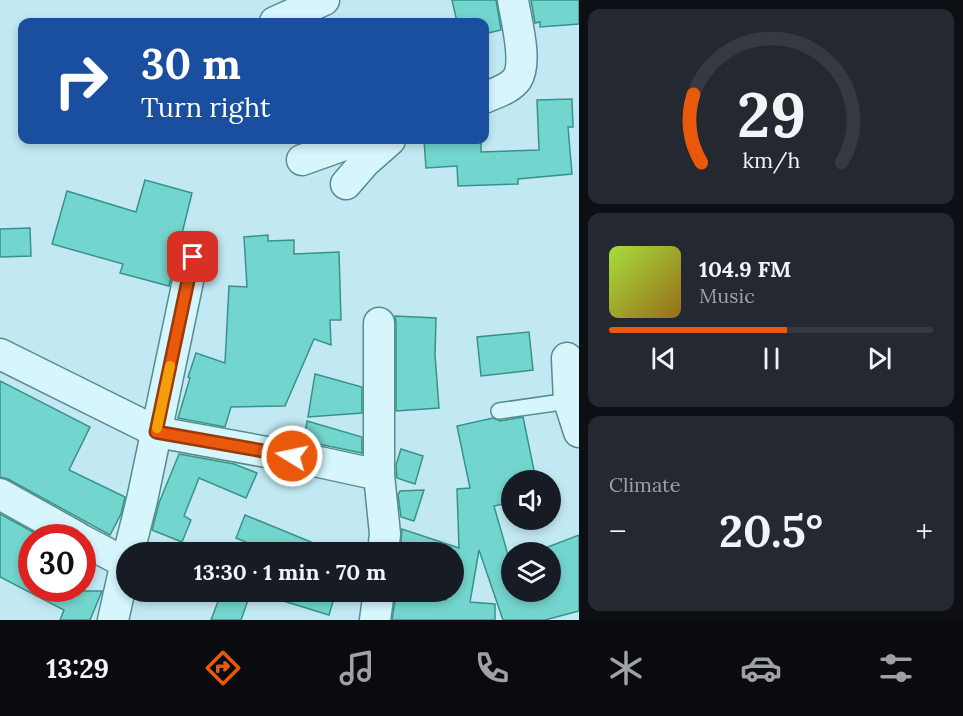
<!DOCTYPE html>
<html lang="en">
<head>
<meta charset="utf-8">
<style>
  body { margin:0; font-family:Lora,serif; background:#242831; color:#f1f3f6; height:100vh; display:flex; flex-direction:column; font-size:22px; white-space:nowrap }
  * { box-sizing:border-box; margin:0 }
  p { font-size:20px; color:#9ea1a6 }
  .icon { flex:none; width:33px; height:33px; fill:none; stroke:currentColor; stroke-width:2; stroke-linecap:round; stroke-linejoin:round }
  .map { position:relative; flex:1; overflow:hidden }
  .drawer { display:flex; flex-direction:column; gap:9px; padding:9px; background:#0d0f14; width:384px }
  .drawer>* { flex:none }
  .banner { position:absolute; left:18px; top:18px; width:471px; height:126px; border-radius:12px; box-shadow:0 3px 9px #0003; background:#1a4fa0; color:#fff; overflow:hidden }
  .controls { position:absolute; left:501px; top:470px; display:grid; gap:12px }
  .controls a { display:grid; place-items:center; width:60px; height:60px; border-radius:50%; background:#171b24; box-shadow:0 3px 9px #0003; font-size:30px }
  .speed { position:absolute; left:18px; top:524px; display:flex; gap:12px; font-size:30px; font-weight:700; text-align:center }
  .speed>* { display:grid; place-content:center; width:78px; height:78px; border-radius:50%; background:#171b24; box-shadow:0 3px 9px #0003; line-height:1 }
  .speed .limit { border:9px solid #d22; background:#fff; color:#111 }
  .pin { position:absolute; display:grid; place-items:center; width:51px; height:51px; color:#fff; margin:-26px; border-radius:12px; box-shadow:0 3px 9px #0006 }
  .me { position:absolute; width:66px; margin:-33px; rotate:280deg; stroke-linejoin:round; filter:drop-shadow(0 0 4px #0008) }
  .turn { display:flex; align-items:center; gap:21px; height:126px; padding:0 24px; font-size:27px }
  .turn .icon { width:78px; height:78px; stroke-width:2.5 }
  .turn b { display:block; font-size:42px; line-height:51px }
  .big { font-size:45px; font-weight:700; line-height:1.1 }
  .drawer .card { flex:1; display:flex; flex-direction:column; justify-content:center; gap:9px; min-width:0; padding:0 21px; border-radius:12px; background:#242831 }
  .drawer .dial { align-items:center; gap:0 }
  .dial svg { height:156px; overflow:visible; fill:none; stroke:#363941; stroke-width:7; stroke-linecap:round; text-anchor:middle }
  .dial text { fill:#f1f3f6; stroke:none }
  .song { display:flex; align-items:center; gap:18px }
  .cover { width:72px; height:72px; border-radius:9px; background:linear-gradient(135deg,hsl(80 70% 55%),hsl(40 70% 35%)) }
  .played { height:6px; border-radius:3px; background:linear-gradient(90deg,#ea580c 55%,#363941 55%) }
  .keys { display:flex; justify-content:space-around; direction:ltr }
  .heat { display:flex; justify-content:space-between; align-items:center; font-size:33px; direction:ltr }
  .trip { position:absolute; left:116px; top:542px; width:348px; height:60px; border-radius:30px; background:#171b24; box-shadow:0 3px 9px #0003; font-weight:700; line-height:60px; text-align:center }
  .tab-bar { display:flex; height:96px; justify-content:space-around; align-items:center; background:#090b0e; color:#9ea1a6 }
  .tab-bar .icon { width:42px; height:42px }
  .tab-bar .current { color:#ea580c }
  .tab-bar b { font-size:27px; color:#f1f3f6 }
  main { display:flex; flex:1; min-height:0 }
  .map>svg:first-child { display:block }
</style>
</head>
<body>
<main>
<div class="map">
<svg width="579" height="620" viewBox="0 0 579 620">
  <rect width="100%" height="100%" fill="#c2e9f3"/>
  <!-- building -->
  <g fill="#73d6ce" stroke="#399289" stroke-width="1.5">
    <path d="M 452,0 L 496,0 L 501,30 L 484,34 L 484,22 L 457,22 Z"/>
    <path d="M 531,0 L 579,0 L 579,24 L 540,27 L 540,22 L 535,23 Z"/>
    <path d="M 572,99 L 573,127 L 568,127 L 572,174 L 518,179 L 518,184 L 458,186 L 457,166 L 426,168 L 424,140 L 481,140 L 481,152 L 539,150 L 537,100 Z"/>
    <path d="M 145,180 L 192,193 L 169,286 L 120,273 L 123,264 L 52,244 L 67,191 L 136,212 Z"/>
    <path d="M 30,228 L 31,256 L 0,257 L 0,229 Z"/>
    <path d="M 268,235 L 268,241 L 294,240 L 294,254 L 339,252 L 341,320 L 330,320 L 331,345 L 314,339 L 285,406 L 231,407 L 225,427 L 178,418 L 190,378 L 188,377 L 196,353 L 225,363 L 229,286 L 247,287 L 244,237 Z"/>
    <path d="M 395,316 L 436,318 L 435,355 L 439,408 L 396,411 L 396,323 Z"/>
    <path d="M 529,332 L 533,370 L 481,376 L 477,337 Z"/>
    <path d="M 315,374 L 362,387 L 362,413 L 308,417 Z"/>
    <path d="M 0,381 L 90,427 L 69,470 L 125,497 L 121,514 L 110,535 L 8,479 L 0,477 Z"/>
    <path d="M 523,417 L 536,480 L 512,480 L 512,502 L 494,506 L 510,562 L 512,561 L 512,591 L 550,591 L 550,552 L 535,552 L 579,535 L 579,611 L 545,620 L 503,620 L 479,550 L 470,602 L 495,604 L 495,620 L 392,620 L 396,595 L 446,600 L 448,591 L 453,591 L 454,552 L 400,552 L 402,529 L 459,548 L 457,489 L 470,488 L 457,426 L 493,418 L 500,421 Z"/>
    <path d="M 307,421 L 362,437 L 362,453 L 304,441 Z"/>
    <path d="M 401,449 L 423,456 L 415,484 L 397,478 L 396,465 Z"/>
    <path d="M 179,454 L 234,464 L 257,473 L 246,498 L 199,478 L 184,516 L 191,520 L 182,542 L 152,530 L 159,503 Z"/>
    <path d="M 424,490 L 414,521 L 401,517 L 398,495 L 400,491 Z"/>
    <path d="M 0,514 L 42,537 L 32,537 L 32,591 L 102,591 L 90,620 L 60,620 L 64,610 L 0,577 Z"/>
    <path d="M 245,515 L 333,551 L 333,552 L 270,552 L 236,538 Z"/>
    <path d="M 222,591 L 248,600 L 241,620 L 211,620 Z"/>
    <path d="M 268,591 L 336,591 L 329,615 L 267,596 Z"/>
  </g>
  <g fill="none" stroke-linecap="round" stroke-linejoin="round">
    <defs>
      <path id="service" d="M 499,411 L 569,401"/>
      <g id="minor">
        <path d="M 275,22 L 324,0"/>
        <path d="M 484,98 C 495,93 510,89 517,79 C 528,62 516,20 513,0"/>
        <path d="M 302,160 L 358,140"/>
        <path d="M 346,184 L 365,162 L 390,140"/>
        <path d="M 0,354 L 157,432 L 310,460 L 379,475 L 385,534 L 383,552"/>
        <path d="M 567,358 L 569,401 L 579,432"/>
        <path d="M 379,475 L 379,323"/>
        <path d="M 0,494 L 77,537"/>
        <path d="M 82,540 L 126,563"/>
        <path d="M 129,552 L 142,500 L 193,257"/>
        <path d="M 113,620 L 126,562"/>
        <path d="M 375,620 L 379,591"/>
      </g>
    </defs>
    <!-- service casing -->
    <use href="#service" stroke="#568d8f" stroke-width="18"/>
    <!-- minor casing -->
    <use href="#minor" stroke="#568d8f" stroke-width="33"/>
    <!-- service -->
    <use href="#service" stroke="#d6f5fc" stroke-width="15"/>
    <!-- minor -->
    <use href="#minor" stroke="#d6f5fc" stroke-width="30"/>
  </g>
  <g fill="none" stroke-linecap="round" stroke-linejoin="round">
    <defs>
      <path id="route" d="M 193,257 L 156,432 L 292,456"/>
    </defs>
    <!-- route casing -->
    <use href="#route" stroke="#983908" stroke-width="15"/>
    <!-- route -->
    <use href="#route" stroke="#ea580c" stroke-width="10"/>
    <!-- slow -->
    <path stroke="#f59e0b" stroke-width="10" d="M 157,428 L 170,366"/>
  </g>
</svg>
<div class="controls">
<a><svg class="icon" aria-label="sound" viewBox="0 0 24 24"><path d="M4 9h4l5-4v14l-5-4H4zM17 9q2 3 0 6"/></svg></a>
<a><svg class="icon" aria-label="layers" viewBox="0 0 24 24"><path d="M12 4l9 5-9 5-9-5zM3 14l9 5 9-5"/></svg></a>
</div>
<div class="speed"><div class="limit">30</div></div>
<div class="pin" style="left:193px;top:257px;background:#d93025"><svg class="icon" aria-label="arrive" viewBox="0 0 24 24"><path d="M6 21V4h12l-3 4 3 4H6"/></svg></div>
<svg class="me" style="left:292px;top:456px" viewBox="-20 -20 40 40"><circle r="17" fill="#ea580c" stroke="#fff" stroke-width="3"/><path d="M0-11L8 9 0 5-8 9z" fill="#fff"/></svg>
<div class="trip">13:30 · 1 min · 70 m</div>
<div class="banner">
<div class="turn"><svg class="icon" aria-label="right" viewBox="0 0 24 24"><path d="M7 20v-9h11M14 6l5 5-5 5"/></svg><div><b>30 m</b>Turn right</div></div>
</div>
</div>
<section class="drawer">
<div class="card dial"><svg viewBox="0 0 100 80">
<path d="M14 69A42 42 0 1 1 86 69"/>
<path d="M14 69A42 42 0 0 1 10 34" stroke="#ea580c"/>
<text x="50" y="56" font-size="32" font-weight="700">29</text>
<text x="50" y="72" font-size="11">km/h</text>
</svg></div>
<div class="card">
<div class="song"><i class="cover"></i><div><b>104.9 FM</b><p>Music</p></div></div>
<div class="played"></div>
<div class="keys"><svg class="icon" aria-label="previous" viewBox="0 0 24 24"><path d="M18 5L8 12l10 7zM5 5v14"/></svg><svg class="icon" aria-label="pause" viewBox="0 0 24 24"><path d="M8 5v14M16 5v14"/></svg><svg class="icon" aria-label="next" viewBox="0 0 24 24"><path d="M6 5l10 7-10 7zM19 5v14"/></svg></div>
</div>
<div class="card"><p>Climate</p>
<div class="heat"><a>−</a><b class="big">20.5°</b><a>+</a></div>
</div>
</section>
</main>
<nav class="tab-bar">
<b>13:29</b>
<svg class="icon current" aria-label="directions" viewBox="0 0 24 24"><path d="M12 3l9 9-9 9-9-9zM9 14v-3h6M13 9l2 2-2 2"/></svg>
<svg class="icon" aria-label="music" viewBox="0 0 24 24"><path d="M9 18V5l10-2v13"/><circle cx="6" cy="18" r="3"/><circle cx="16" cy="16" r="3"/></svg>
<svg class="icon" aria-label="phone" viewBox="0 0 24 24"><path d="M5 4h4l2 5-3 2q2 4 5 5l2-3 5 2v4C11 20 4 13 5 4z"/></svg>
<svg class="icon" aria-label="climate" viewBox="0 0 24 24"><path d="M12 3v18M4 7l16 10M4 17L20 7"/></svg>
<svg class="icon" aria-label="car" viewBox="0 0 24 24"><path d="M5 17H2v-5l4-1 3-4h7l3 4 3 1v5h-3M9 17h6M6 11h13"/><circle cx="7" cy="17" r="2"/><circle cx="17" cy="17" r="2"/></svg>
<svg class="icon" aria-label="filters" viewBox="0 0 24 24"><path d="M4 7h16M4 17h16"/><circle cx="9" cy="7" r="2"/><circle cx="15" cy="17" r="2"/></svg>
</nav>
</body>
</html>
